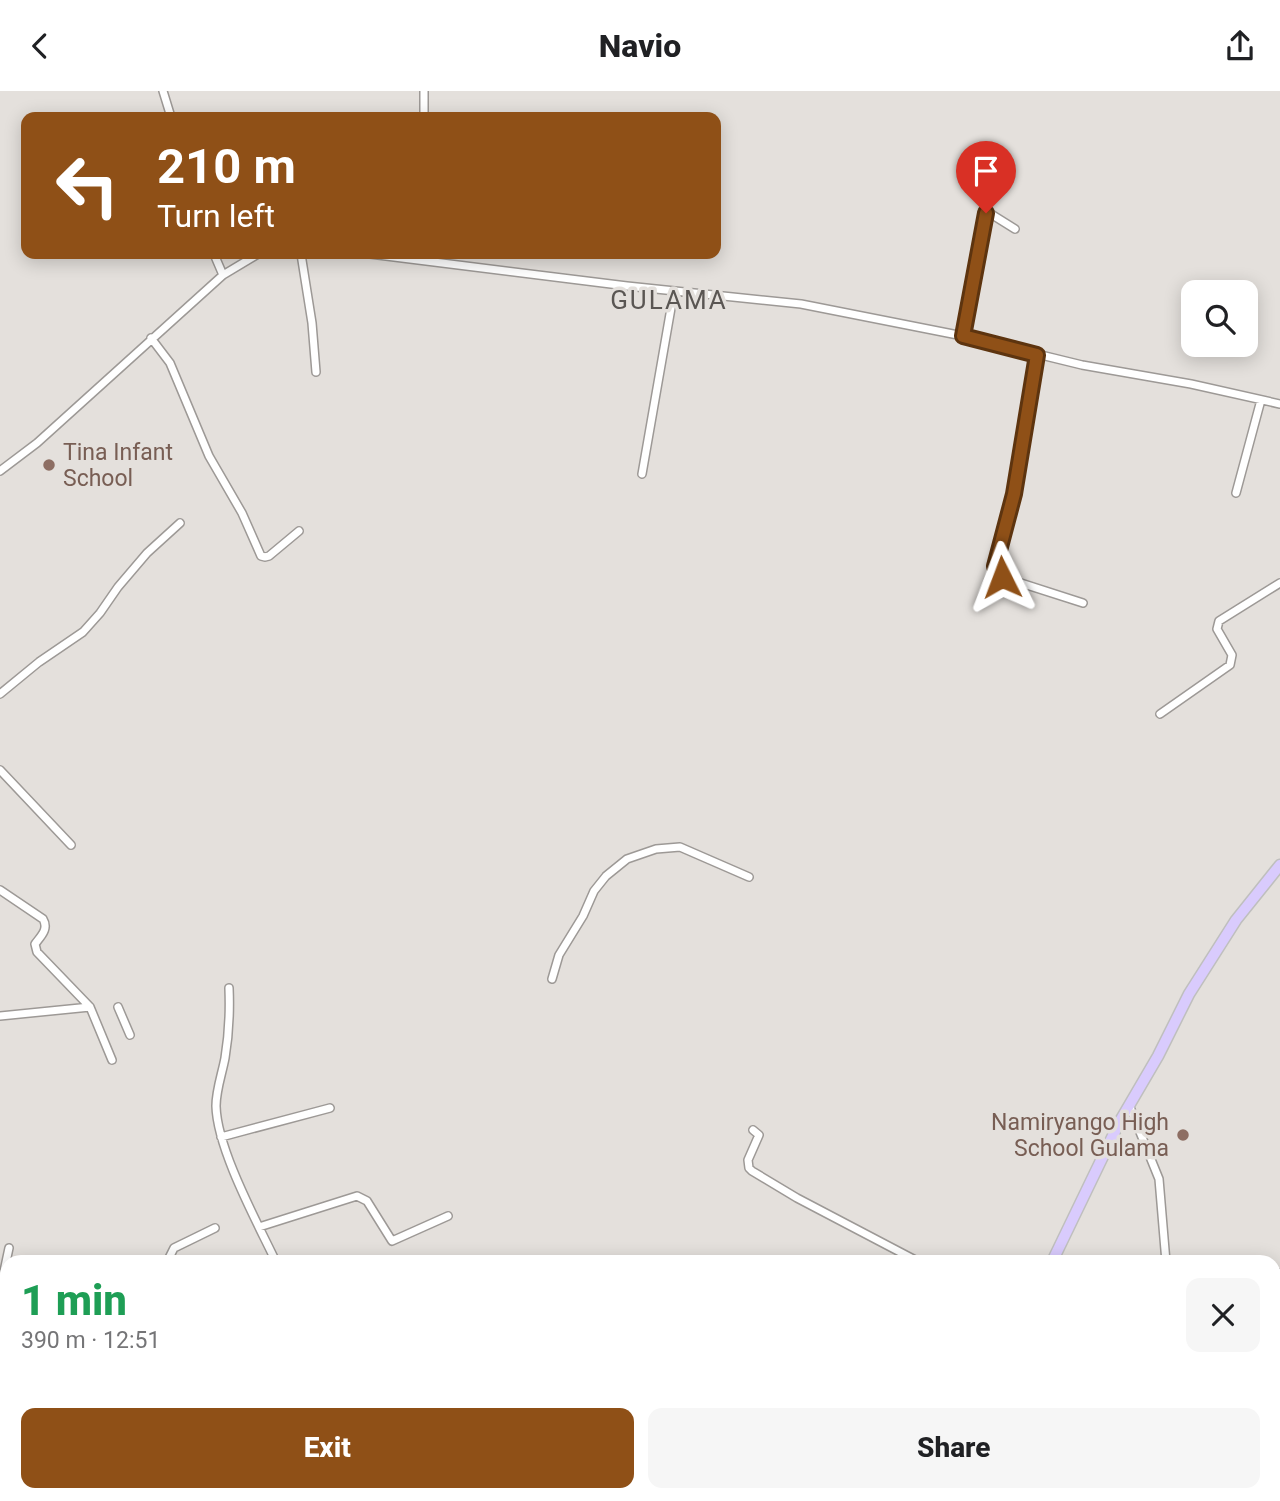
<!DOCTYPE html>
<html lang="en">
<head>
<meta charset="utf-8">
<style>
	:root { --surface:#fff; --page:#f6f6f6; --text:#202124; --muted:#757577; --accent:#8f5017 }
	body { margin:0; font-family:Roboto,sans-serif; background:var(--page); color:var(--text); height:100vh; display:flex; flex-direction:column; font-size:26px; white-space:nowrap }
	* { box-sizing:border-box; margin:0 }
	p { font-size:23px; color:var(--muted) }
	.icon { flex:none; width:38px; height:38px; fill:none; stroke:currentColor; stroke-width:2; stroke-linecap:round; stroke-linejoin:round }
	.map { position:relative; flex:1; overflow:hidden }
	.details { position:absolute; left:0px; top:1164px; width:1281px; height:247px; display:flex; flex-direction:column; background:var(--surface); border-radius:21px 21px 0 0; box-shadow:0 4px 18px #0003 }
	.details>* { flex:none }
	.top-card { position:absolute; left:21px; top:21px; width:700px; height:147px; border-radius:14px; box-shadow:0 4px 18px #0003; background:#8f5017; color:#fff; overflow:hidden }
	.controls { position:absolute; left:1181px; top:189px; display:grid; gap:14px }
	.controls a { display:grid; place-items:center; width:77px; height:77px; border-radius:14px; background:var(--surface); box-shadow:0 4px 18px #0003; font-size:35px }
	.pin { position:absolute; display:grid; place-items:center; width:60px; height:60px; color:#fff; margin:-72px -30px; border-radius:50% 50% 50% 0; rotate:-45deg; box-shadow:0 0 7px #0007 }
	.pin .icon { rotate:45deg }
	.me { position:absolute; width:77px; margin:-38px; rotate:357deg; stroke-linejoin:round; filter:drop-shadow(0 0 5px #0008) }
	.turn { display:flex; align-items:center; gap:24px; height:147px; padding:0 21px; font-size:32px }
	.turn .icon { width:91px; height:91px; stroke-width:2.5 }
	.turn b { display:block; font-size:49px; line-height:60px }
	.round { display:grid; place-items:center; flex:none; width:74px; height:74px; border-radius:14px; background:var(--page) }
	.summary { display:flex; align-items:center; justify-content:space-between; height:119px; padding:0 21px }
	h1 { font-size:42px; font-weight:800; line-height:52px; color:#1e9e55 }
	.button { display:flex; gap:14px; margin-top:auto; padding:14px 21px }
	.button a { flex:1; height:80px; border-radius:14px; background:var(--accent); color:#fff; font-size:28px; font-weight:800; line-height:80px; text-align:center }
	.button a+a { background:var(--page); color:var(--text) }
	header { display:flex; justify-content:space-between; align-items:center; height:91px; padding:0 21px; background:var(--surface); font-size:32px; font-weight:800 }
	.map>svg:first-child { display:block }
</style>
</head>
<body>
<header><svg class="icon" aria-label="back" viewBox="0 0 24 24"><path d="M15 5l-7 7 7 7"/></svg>Navio<svg class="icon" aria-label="share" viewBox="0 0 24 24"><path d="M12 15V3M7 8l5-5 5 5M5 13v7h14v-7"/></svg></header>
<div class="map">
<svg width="1280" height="1410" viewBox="0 0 1280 1410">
	<rect width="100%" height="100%" fill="#e4e0dc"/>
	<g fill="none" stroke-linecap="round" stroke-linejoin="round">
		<defs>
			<path id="minor" d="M163,0L171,26
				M424,26V0
				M214,163L223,184
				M301,163L312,232L316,281
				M370,163L627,195L801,213L963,245L1082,274L1191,293L1280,313
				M963,245L986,122L991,123L1015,138
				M151,247L170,272L209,365L242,422L261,465L265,466L269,465L299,440
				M1037,264L1014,403L995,479L1002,486L1083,512
				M0,380L37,352L223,184L258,163
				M642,383L674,200
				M1236,402L1261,309
				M0,603L39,571L83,541L100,522L118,496L147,462L180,432
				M1160,623L1230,574L1232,564L1217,538L1219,530L1280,492
				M0,679L71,754
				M0,799L43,828C49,838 41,845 35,853L37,861L90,916L112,969
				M552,888L559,864L583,825L594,800L606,785L627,768L656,758L680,756L749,786
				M229,897C230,921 229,943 225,967C222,983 216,999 216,1015C217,1058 257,1131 276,1171
				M118,916L130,944
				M0,925L90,916
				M1129,1014L1159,1088L1166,1171
				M753,1039L759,1044L748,1069L749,1077L752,1080L797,1107L919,1171
				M221,1046L330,1017
				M259,1136L357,1105L367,1110L392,1150L448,1125
				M167,1171L174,1157L215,1137
				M1274,1189L1280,1182
				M0,1199L9,1157
				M0,1330L7,1333
				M105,1404V1410
				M338,1404L351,1410
				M550,1404L552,1410
				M963,1404L975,1410"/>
			<path id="major" d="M1052,1171L1120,1030L1158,965L1189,903L1236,829L1280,774
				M943,1410L948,1404"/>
		</defs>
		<use href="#minor" stroke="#9d9996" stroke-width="10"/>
		<use href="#major" stroke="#bfbfbe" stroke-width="13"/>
		<use href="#minor" stroke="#fff" stroke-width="7"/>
		<use href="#major" stroke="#d9cbfd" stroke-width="10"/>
	</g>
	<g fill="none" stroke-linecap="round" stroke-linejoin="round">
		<defs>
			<path id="route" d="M986,122L963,245L1037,264L1014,403L995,475L997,483L1002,486"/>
		</defs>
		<use href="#route" stroke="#5d340f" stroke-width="18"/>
		<use href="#route" stroke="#8f5017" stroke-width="12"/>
	</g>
	<g fill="#8d6e63" stroke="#e4e0dc" stroke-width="2.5">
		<circle cx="49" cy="374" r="7"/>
		<circle cx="1183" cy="1044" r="7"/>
	</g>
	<g text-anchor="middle" stroke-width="7" stroke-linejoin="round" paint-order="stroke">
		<g font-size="23" fill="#785e54" stroke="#e4e0dc" text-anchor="start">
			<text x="63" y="369">Tina Infant<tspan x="63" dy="26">School</tspan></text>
			<text x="1169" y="1039" text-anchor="end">Namiryango High<tspan x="1169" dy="26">School Gulama</tspan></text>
		</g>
		<g font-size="26" letter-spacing="2" fill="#5a5653" stroke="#e4e0dc">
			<text x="669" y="218">GULAMA</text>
		</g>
	</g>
</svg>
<div class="controls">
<a><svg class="icon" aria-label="search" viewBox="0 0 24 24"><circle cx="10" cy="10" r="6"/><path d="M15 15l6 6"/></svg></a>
</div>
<div class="pin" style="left:986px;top:122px;background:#d93025"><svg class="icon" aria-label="arrive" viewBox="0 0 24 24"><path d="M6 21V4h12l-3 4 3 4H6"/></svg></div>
<svg class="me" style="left:1002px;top:486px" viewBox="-20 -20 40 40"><path d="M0-17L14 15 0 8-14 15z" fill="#8f5017" stroke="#fff" stroke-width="4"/></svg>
<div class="top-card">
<div class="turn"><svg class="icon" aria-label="left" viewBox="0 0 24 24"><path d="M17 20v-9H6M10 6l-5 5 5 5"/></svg><div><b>210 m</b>Turn left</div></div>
</div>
<section class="details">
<div class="summary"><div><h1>1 min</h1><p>390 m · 12:51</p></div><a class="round"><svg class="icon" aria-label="close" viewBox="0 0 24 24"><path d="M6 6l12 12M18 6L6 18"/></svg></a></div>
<div class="button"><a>Exit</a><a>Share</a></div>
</section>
</div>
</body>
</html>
